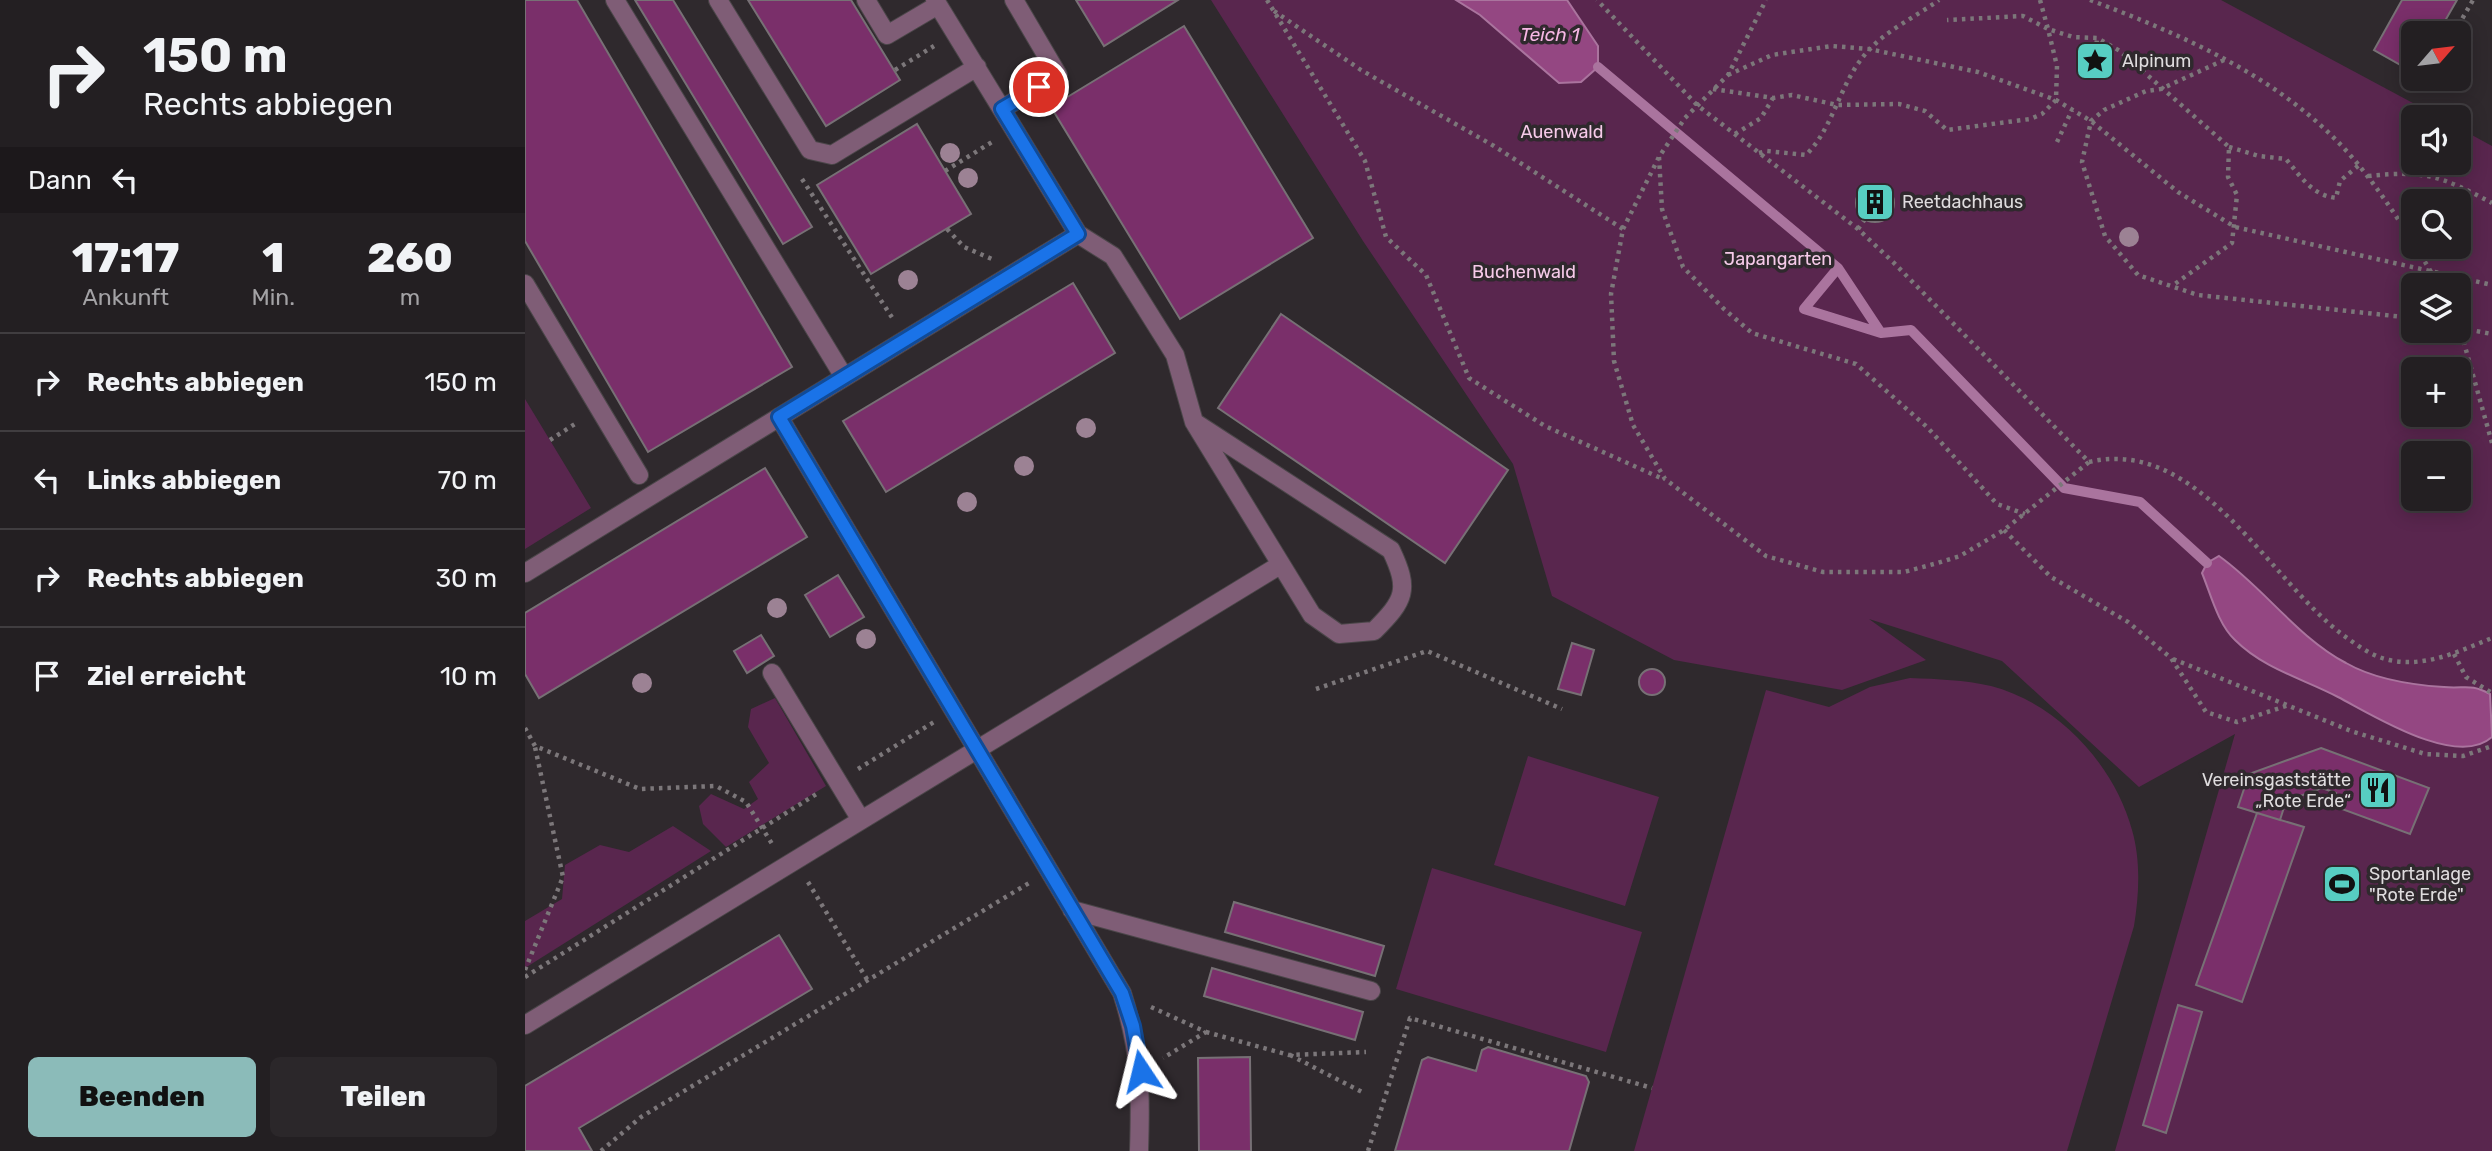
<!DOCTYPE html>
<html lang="de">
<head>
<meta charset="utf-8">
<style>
	:root { --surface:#231f22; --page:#2b272a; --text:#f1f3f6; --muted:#a3a2a5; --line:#403d40; --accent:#8bbbb9 }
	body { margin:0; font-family:Rubik,sans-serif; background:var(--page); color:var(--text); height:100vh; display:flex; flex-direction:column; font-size:26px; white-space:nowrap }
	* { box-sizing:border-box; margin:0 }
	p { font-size:23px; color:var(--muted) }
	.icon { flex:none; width:38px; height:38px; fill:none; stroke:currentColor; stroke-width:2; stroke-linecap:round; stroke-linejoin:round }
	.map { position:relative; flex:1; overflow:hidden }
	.drawer { display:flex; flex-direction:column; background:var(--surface); width:525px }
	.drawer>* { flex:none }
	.hud { background:#231f22; color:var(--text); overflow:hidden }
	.needle { width:46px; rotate:62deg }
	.tools { position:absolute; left:1876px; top:21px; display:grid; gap:14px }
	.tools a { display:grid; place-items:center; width:70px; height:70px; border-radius:10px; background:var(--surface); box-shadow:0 4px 18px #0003,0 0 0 2px var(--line); font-size:35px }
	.pin { position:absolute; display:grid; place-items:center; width:60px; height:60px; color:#fff; margin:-30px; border:4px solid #fff; border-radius:50%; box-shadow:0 2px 7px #0007 }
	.me { position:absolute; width:77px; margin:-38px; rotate:350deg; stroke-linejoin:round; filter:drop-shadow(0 0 5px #0008) }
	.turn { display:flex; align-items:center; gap:24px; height:147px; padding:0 28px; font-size:32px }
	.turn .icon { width:91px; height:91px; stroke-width:2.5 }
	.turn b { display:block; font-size:49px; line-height:60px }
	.then { display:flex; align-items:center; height:66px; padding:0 28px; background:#0003; gap:14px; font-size:26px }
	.eta { display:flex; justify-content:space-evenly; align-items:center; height:119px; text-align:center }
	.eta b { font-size:42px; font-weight:800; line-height:49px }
	.primary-button { display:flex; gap:14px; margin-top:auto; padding:14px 28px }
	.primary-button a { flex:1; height:80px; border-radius:10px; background:var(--accent); color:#111; font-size:28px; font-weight:800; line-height:80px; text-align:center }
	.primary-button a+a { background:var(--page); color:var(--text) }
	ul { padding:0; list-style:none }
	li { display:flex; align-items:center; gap:21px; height:98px; padding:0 28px; border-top:2px solid var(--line) }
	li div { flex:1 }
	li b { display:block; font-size:26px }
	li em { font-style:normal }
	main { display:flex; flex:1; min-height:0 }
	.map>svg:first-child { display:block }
</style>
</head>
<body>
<main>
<section class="drawer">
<div class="hud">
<div class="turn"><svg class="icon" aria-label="right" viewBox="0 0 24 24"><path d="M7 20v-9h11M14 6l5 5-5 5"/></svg><div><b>150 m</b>Rechts abbiegen</div></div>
<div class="then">Dann<svg class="icon" aria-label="left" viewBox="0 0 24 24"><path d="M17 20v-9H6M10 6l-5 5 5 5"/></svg></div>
</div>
<div class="eta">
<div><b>17:17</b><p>Ankunft</p></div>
<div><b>1</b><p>Min.</p></div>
<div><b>260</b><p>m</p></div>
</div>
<ul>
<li><svg class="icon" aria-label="right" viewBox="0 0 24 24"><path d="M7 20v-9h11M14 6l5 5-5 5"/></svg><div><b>Rechts abbiegen</b></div><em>150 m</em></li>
<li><svg class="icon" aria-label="left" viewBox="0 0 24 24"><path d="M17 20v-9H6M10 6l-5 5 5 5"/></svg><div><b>Links abbiegen</b></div><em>70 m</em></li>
<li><svg class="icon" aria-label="right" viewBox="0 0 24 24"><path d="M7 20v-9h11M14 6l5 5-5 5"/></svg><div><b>Rechts abbiegen</b></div><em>30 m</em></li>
<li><svg class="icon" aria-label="arrive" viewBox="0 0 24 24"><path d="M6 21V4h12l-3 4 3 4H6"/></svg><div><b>Ziel erreicht</b></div><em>10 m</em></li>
</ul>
<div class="primary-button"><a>Beenden</a><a>Teilen</a></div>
</section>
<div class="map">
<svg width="1967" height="1151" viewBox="0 0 1967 1151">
	<rect width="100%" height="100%" fill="#2f292d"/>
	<path fill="#59264e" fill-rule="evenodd" d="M686,0H1696L1914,117H1888V163H1934V128L1967,146V1151H1590L1710,734L1614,787L1477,661L1344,619L1401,660L1317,690L1149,660L1027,596L988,464L838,241ZM1888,201H1934V247H1888ZM1888,285H1934V331H1888ZM1888,369H1934V415H1888ZM1888,453H1934V499H1888Z
		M0,399L66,508L0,549Z
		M1385,678C1413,679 1439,680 1466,686C1532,703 1589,764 1607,830C1616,861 1614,895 1609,926L1542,1151H1109L1241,690L1304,707L1345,687Z
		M250,698L301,786L201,847L178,824L174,806L186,794L219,809L233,799L224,782L244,763L223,727L226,709Z
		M1003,756L1134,797L1100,906L969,865Z
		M148,826L186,851L0,968V921L37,899L40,865L75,845L104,852Z
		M907,868L1117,932L1081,1052L871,989Z"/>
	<path fill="#944782" stroke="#aa749e" stroke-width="2" d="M931,0H1042L1073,46V67L1056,82L1034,83L955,15Z
		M1694,556C1739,588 1772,637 1821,663C1849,679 1887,685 1919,687C1940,689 1945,683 1965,694L1967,737C1932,769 1846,714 1813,697C1779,679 1739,669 1710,640C1693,624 1686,595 1677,573L1682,563Z"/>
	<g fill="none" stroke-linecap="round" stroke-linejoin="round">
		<path stroke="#aa749e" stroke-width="10" d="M1073,67L1313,268L1356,333L1386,330L1539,488L1615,502L1682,563
			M1313,268L1279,309L1356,333"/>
	</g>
	<path fill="#7a2f6a" stroke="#777075" stroke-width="2" d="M0,0H52L267,367L123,452L0,241Z
		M110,0H148L287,227L258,244Z
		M223,0H326L375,80L301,126Z
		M551,0H653L579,46Z
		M1877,0H1932L1913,33H1888V72L1849,50Z
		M659,26L788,238L655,319L526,107Z
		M392,124L446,214L346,274L292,185Z
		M1331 203a19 19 0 1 1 38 0a19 19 0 1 1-38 0Z
		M548,283L590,353L361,492L318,421Z
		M756,314L983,470L920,563L693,408Z
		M240,468L282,537L14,698L0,674V613Z
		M313,575L339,617L305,637L280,595Z
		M236,635L249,656L222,673L209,651Z
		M1047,643L1069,650L1056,695L1033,689Z
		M1114 682a13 13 0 1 1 26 0a13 13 0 1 1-26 0Z
		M1796,748L1904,788L1885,834L1806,805L1811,793L1797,788L1761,801L1755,820L1713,807L1724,774Z
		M1732,813L1779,827L1717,1002L1671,985Z
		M709,902L859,946L850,976L700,932Z
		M254,935L287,989L54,1128L67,1151H0V1086Z
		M687,968L838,1012L830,1040L679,996Z
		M1653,1005L1677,1012L1641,1133L1618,1125Z
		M963,1047L1061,1076L1064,1082L1044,1151H870L897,1060L903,1057L951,1071L957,1050Z
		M725,1057L726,1151H674L673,1058Z"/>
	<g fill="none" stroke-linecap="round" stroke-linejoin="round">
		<defs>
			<path id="minor" d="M90,0L319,377
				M193,0L285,150L307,155L452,67
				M341,0L362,35L413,5
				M410,0L553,234L588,256L650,355L669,422L787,615L814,634L849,631C880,600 885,590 866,550L669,422
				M477,109L533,75L489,0
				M0,284L114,475
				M254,417L597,993C616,1053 616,1089 614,1151
				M0,573L553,234
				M247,673L336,820
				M547,910L846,991
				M0,1025L755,565"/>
		</defs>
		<use href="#minor" stroke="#4b4649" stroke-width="20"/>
		<path stroke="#7c777a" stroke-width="4.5" stroke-dasharray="3.5 5" stroke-linecap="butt" d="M742,0L840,161L861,237L901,275L944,378L1020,426L1138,479
			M1515,0L1523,29L1548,37L1572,38L1595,51L1704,147L1703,177L1712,195L1707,243L1647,286
			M1565,0C1650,32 1741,71 1807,136C1839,167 1864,205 1888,242
			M749,11L836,70L969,146L1098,229L1086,294L1089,361L1108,425L1140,479L1241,556L1298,572H1379L1409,564L1435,556L1479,530L1564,462L1369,263L1333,229L1172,105L1072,0
			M1929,33L1948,0
			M1699,60L1636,89L1621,91L1579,110L1566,121L1557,162L1580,236L1613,275L1673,295L1888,318
			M1570,61L1572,38
			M370,70L409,46
			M1203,75L1247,55L1307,46L1344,49L1453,72L1531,100L1566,121L1653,192L1710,227L1967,285
			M1188,89L1248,98L1267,95L1312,105L1374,104L1400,111L1422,130L1505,119L1517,114L1531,100L1532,66L1523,29L1498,16L1422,20
			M1210,134L1236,118L1248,98
			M1532,142L1547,110
			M1704,147L1734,156L1761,159C1776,177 1787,195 1811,198L1815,181L1834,165
			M1234,153L1242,151L1281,155C1310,126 1315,80 1344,50C1362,30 1392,16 1414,0
			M1134,157L1137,209L1158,267L1199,309L1227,333L1331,364L1402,427L1472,504L1500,514
			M420,171L467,142
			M1843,176C1901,170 1916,176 1967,203
			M277,179L368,319
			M422,229L439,247L467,259
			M1098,229L1134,157L1160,118L1203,75L1241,0
			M1333,229L1340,219
			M1891,247L1914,285
			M1934,325L1967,443
			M1935,328L1967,334
			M25,440L53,422
			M1564,462C1674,436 1744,580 1818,635C1832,645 1846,656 1864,660C1900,668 1935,651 1967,638
			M1479,530L1526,577L1603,622L1646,658L1681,712L1712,722L1764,705
			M1929,654L1941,677L1967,693
			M1648,659L1826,731L1900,754L1938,756L1967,746
			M791,689L902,651L1037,709
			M0,728L10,746L115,789L191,786L221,802L249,847
			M333,769L409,722
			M283,882L343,981
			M0,970L38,877L10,747
			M0,977L293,793
			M626,1007L681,1032L638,1058
			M681,1032L764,1055L841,1052
			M765,1055L839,1093
			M76,1151L116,1117L504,883
			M843,1151L885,1018L1127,1088"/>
		<use href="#minor" stroke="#7f5d76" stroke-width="18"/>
	</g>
	<g fill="#9c8294">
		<circle cx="425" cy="153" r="10"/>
		<circle cx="443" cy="178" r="10"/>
		<circle cx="1604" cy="237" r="10"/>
		<circle cx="383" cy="280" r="10"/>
		<circle cx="561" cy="428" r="10"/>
		<circle cx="499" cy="466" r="10"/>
		<circle cx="442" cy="502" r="10"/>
		<circle cx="252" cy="608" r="10"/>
		<circle cx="341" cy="639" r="10"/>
		<circle cx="117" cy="683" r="10"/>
	</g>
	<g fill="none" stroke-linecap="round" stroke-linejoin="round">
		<defs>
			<path id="route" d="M514,87L477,109L553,234L254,417L597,993L608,1026L616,1071"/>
		</defs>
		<use href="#route" stroke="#114b97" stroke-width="18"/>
		<use href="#route" stroke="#1a73e8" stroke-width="12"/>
	</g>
	<defs>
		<symbol id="sight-square" viewBox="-11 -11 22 22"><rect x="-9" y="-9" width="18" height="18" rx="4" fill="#57cec2" stroke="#2f292d"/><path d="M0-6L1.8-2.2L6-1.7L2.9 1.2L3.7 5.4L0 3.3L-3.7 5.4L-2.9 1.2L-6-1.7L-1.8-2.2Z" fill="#111"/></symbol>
		<symbol id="building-square" viewBox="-11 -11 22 22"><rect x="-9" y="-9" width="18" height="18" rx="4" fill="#57cec2" stroke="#2f292d"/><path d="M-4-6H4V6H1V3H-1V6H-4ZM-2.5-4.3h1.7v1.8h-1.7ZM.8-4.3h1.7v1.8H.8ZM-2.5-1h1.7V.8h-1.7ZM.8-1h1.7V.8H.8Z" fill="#111"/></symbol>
		<symbol id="restaurant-square" viewBox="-11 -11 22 22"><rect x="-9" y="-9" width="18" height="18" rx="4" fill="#57cec2" stroke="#2f292d"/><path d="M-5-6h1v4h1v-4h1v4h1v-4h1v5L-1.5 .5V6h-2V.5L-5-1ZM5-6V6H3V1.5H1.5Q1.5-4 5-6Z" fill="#111"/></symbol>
		<symbol id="stadium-square" viewBox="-11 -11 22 22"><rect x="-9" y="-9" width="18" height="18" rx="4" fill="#57cec2" stroke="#2f292d"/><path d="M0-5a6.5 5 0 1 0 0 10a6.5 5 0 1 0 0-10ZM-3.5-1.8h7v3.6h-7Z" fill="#111"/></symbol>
	</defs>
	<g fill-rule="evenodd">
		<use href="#sight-square" x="1548" y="39" width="44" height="44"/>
		<use href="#building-square" x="1328" y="180" width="44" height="44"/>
		<use href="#restaurant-square" x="1831" y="768" width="44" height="44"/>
		<use href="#stadium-square" x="1795" y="862" width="44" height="44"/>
	</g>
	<g text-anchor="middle" stroke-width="7" stroke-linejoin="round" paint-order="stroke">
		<g font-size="18" fill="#dfdcde" stroke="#2f292d" text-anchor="start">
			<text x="1597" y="67">Alpinum</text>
			<text x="1377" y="208">Reetdachhaus</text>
			<text x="1826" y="786" text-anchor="end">Vereinsgaststätte<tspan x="1826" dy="21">„Rote Erde“</tspan></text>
			<text x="1844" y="880">Sportanlage<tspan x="1844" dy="21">"Rote Erde"</tspan></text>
		</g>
		<g font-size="18" fill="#f6cae9" stroke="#2f292d">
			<text x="1037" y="138">Auenwald</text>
			<text x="1253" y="265">Japangarten</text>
			<text x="999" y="278">Buchenwald</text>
		</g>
		<g font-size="19" font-style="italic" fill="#f7b7e5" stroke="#2f292d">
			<text x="1025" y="41">Teich 1</text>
		</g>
	</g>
</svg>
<div class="tools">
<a><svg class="needle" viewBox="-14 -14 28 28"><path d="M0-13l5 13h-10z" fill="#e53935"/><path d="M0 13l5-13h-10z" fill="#a3a2a5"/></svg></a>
<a><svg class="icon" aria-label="sound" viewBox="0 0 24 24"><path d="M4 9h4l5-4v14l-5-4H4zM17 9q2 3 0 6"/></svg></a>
<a><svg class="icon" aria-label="search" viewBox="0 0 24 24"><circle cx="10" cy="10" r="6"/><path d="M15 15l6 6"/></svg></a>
<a><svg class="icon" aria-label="layers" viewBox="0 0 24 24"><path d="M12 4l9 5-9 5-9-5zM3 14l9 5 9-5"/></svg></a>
<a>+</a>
<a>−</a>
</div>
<div class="pin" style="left:514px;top:87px;background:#d93025"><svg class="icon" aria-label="arrive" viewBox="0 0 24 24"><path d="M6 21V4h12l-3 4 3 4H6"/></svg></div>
<svg class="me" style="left:616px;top:1071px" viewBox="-20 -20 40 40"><path d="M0-17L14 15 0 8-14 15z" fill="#1a73e8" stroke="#fff" stroke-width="4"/></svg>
</div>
</main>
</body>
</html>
